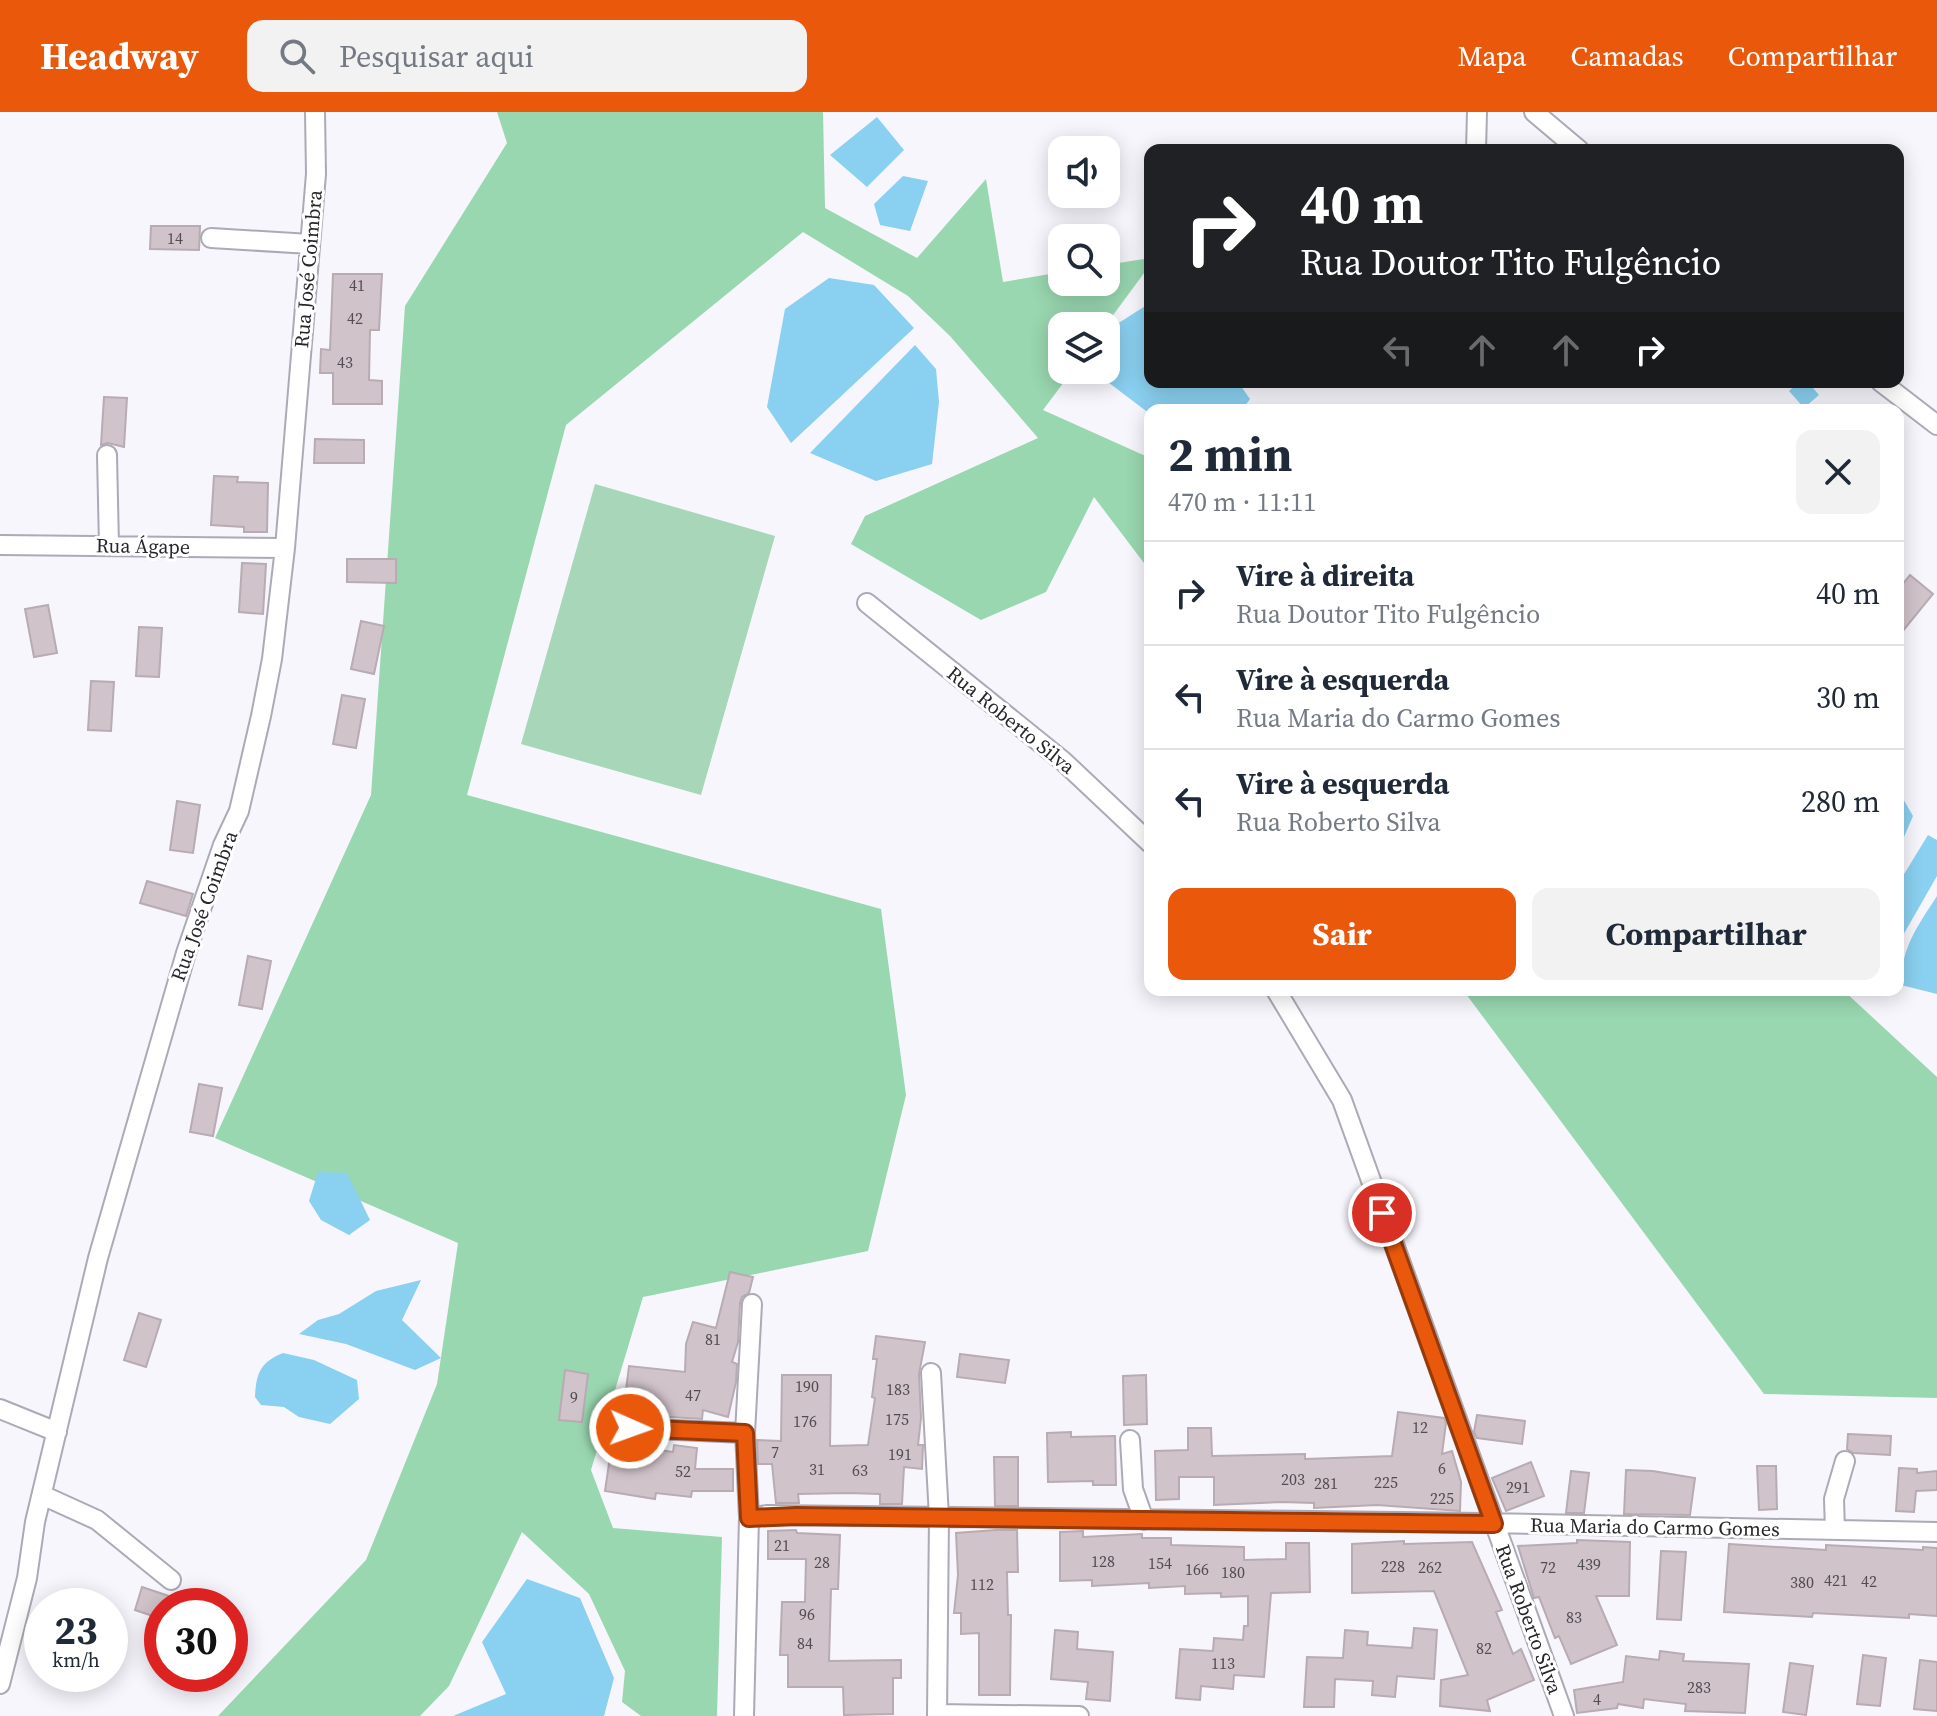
<!DOCTYPE html>
<html lang="pt">
<head>
<meta charset="utf-8">
<style>
	:root { --surface:#fff; --page:#f2f2f3; --text:#1f2937; --muted:#747a83; --line:#e0e1e3; --accent:#ea580c }
	body { margin:0; font-family:"Source Serif 4",serif; background:var(--page); color:var(--text); height:100vh; display:flex; flex-direction:column; font-size:30px; white-space:nowrap }
	* { box-sizing:border-box; margin:0 }
	p { font-size:26px; color:var(--muted) }
	.icon { flex:none; width:44px; height:44px; fill:none; stroke:currentColor; stroke-width:2; stroke-linecap:round; stroke-linejoin:round }
	.map { position:relative; flex:1; overflow:hidden }
	.panel { position:absolute; left:1144px; top:292px; width:760px; height:592px; display:flex; flex-direction:column; background:var(--surface); border-radius:16px; box-shadow:0 4px 20px #0003 }
	.panel>* { flex:none }
	.banner { position:absolute; left:1144px; top:32px; width:760px; height:244px; border-radius:16px; box-shadow:0 4px 20px #0003; background:#202124; color:#fff; overflow:hidden }
	.buttons { position:absolute; left:1048px; top:24px; display:grid; gap:16px }
	.buttons a { display:grid; place-items:center; width:72px; height:72px; border-radius:16px; background:var(--surface); box-shadow:0 4px 20px #0003; font-size:40px }
	.speed { position:absolute; left:24px; top:1476px; display:flex; gap:16px; font-size:40px; font-weight:700; text-align:center }
	.speed>* { display:grid; place-content:center; width:104px; height:104px; border-radius:50%; background:var(--surface); box-shadow:0 4px 20px #0003; line-height:1 }
	.speed small { font-size:20px; font-weight:400 }
	.speed .limit { border:12px solid #d22; background:#fff; color:#111 }
	.pin { position:absolute; display:grid; place-items:center; width:68px; height:68px; color:#fff; margin:-34px; border:4px solid #fff; border-radius:50%; box-shadow:0 2px 8px #0007 }
	.me { position:absolute; width:88px; margin:-44px; rotate:92deg; stroke-linejoin:round; filter:drop-shadow(0 0 6px #0008) }
	.turn { display:flex; align-items:center; gap:28px; height:168px; padding:0 24px; font-size:36px }
	.turn .icon { width:104px; height:104px; stroke-width:2.5 }
	.turn b { display:block; font-size:56px; line-height:68px }
	.lanes { display:flex; align-items:center; height:76px; padding:0 24px; background:#0003; justify-content:center; gap:40px; direction:ltr }
	.lanes .off { opacity:.35 }
	.round { display:grid; place-items:center; flex:none; width:84px; height:84px; border-radius:16px; background:var(--page) }
	.overview { display:flex; align-items:center; justify-content:space-between; height:136px; padding:0 24px }
	h1 { font-size:48px; font-weight:700; line-height:60px }
	.primary-button { display:flex; gap:16px; margin-top:auto; padding:16px 24px }
	.primary-button a { flex:1; height:92px; border-radius:16px; background:var(--accent); color:#fff; font-size:32px; font-weight:700; line-height:92px; text-align:center }
	.primary-button a+a { background:var(--page); color:var(--text) }
	ul { padding:0; list-style:none }
	li { display:flex; align-items:center; gap:24px; height:104px; padding:0 24px; border-top:2px solid var(--line) }
	li div { flex:1 }
	li b { display:block; font-size:30px }
	li em { font-style:normal }
	header { display:flex; align-items:center; gap:48px; box-sizing:border-box; height:112px; padding:0 40px; background:var(--accent); color:#fff }
	header strong { font-size:38px }
	nav { display:flex; gap:44px; margin-inline-start:auto; font-size:28px }
	.search { width:560px; height:72px; background:var(--page); display:flex; align-items:center; gap:20px; box-sizing:border-box; padding:0 28px; border-radius:16px; color:var(--muted); font-size:30px }
	.map>svg:first-child { display:block }
</style>
</head>
<body>
<header>
<strong>Headway</strong>
<div class="search"><svg class="icon" aria-label="search" viewBox="0 0 24 24"><circle cx="10" cy="10" r="6"/><path d="M15 15l6 6"/></svg>Pesquisar aqui</div>
<nav><a>Mapa</a><a>Camadas</a><a>Compartilhar</a></nav>
</header>
<div class="map">
<svg width="1937" height="1604" viewBox="0 0 1937 1604">
	<rect width="100%" height="100%" fill="#f7f6fd"/>
	<path fill="#a7d6b8" d="M595,372L775,424L701,683L521,632Z"/>
	<path fill="#99d7b0" d="M497,0H823L825,96L917,146L986,67L1003,170L1062,160V170H1106V153L1150,146V153L1105,214H1062V258H1073L1043,298L1150,346V459L1094,385L1046,480L981,508L851,432L865,404L1038,326L950,224L908,184L803,120L566,313L467,683L881,797L906,983L868,1139L643,1185L591,1358L613,1416L722,1425L717,1604H641L622,1590L625,1559L589,1482L522,1420L449,1574L420,1604H218L366,1448L437,1272L458,1131L215,1026L371,683L405,194L507,31Z
		M1463,878H1843L1937,965V1286L1764,1282Z"/>
	<path fill="#8ad0f0" d="M877,5L904,38L867,75L830,43Z
		M903,64L928,69L910,119L880,113L874,92Z
		M829,166L874,173L914,216L791,331L767,295L785,197Z
		M1150,191V270H1238L1250,287L1242,298H1150V302L1092,258H1106V219Z
		M915,233L936,257L939,290L932,352L876,369L810,341Z
		M1799,270H1808L1819,283L1804,296L1789,279Z
		M1898,678L1913,704L1898,739Z
		M1928,723L1937,728V764L1898,832V772Z
		M1937,784V882L1901,873C1901,836 1917,815 1937,784Z
		M318,1060L347,1061L370,1108L349,1123L321,1108L309,1089Z
		M421,1168L402,1208L441,1246L415,1258L346,1232L299,1222L318,1208L339,1202L376,1179Z
		M283,1241L314,1248L357,1268L359,1287L330,1312L299,1305L284,1295L261,1293L255,1285C256,1262 260,1250 283,1241Z
		M527,1467L580,1486L614,1566L604,1604H453L506,1582L482,1530Z"/>
	<path fill="#d1c3ca" stroke="#b8abb2" stroke-width="2" d="M151,114H200L199,138L150,137Z
		M333,162H382L379,218H370L369,268L382,269V292H333V261H320L321,237L330,238Z
		M104,285L127,286L124,335L108,331L101,333Z
		M315,327L364,328V351H314Z
		M214,364L238,365L237,370L268,371L267,420H244V415L211,413Z
		M347,447H396V471L347,470Z
		M242,451L266,452L263,502L239,500Z
		M1910,463L1933,482L1898,525V478Z
		M48,493L57,541L34,545L25,497Z
		M361,509L384,514L374,562L351,557Z
		M139,515L162,516L159,565L136,564Z
		M91,569L114,570L111,619L88,618Z
		M342,583L365,587L356,636L333,632Z
		M177,689L200,693L193,741L170,738Z
		M147,769L193,782L186,804L140,791Z
		M248,844L271,849L262,897L239,893Z
		M199,972L222,976L213,1024L190,1020Z
		M730,1160L753,1165L749,1181L742,1185L740,1191L738,1230L732,1250L737,1252L736,1270L728,1305L703,1298L702,1307L623,1302L629,1254L685,1260L686,1232L693,1210L716,1216Z
		M139,1201L161,1208L146,1255L124,1248Z
		M876,1224L925,1230L919,1262L921,1306L918,1333H923L922,1357L904,1355L902,1392H880V1382L849,1381L798,1382L799,1391H776L772,1352H758L757,1328L781,1329L782,1263H831L830,1334L868,1333L875,1286L872,1285L877,1247H873Z
		M960,1242L1009,1248L1005,1271L957,1265Z
		M565,1258L588,1262L582,1310L559,1308Z
		M1146,1263L1147,1312L1124,1313L1123,1264Z
		M1398,1300L1444,1306L1446,1311L1442,1342L1452,1339L1461,1370L1460,1399L1377,1393L1314,1396V1391L1282,1390L1214,1393V1365H1179V1387L1156,1388L1155,1339L1188,1338V1316H1211L1212,1344L1305,1342V1347L1392,1344Z
		M1477,1303L1525,1309L1522,1332L1477,1326L1474,1320Z
		M1071,1320V1325L1115,1324L1116,1373H1093V1369L1048,1370L1047,1321Z
		M1848,1322L1891,1324L1890,1343L1853,1341L1847,1337Z
		M612,1331L673,1340L674,1333L697,1336L695,1357H733V1379H692L691,1385L656,1381L655,1387L605,1379Z
		M994,1345H1018V1394H995Z
		M1531,1350L1544,1384L1506,1399L1492,1366Z
		M1757,1354H1776L1777,1397L1759,1398Z
		M1899,1356L1917,1357V1361L1937,1359V1378L1916,1379L1914,1400L1896,1399Z
		M1626,1358L1653,1359L1695,1366L1690,1403L1624,1402Z
		M1571,1359L1589,1361L1584,1401H1566Z
		M796,1418L797,1421L840,1423L838,1477H831L829,1549L901,1548V1566H893V1602L844,1603L843,1575H788V1543H780L782,1490H805L806,1447H768V1419Z
		M996,1418H1017L1018,1460H1007L1008,1503H1011L1010,1583H979V1521L961,1522V1501H954L958,1463L956,1421Z
		M1083,1419V1425L1142,1422V1426H1171V1433L1244,1435V1448L1286,1447V1431H1309L1310,1480L1271,1481L1264,1565L1234,1563L1233,1577L1201,1574L1200,1588L1176,1586L1180,1537L1213,1539L1214,1526L1243,1528L1244,1514H1248V1484L1221,1485V1481L1185,1482V1474L1149,1476V1471L1092,1474V1468L1060,1469V1420Z
		M1577,1428L1630,1430L1629,1484H1596L1617,1533L1571,1552L1559,1524L1555,1526L1539,1485L1534,1486L1518,1434L1577,1431Z
		M1404,1429V1432L1472,1430L1502,1498L1496,1500L1513,1542L1521,1537L1534,1568L1487,1588L1490,1599L1440,1594L1441,1568L1468,1563L1434,1479L1352,1481V1432Z
		M1729,1432L1826,1438V1433L1923,1438V1435L1937,1436V1504L1909,1502V1506L1813,1501L1812,1505L1724,1500Z
		M1661,1439L1686,1440L1681,1508L1657,1507Z
		M142,1475L190,1491V1494H162V1507L135,1498Z
		M1414,1516L1437,1518L1434,1567L1397,1564L1395,1585L1372,1583L1373,1569L1335,1567L1334,1595H1304L1307,1545L1343,1546L1345,1518L1368,1520L1367,1533L1412,1536Z
		M1055,1518L1078,1520L1077,1537L1113,1540L1110,1589L1086,1587L1088,1570L1051,1567Z
		M1660,1539L1684,1542L1683,1549L1749,1552L1745,1601L1685,1599L1686,1592L1644,1587L1643,1596L1618,1592L1617,1596L1577,1601L1574,1578L1623,1570L1626,1544L1659,1548Z
		M1863,1543L1886,1546L1880,1594L1857,1592Z
		M1920,1548L1937,1550V1599L1914,1597Z
		M1790,1551L1813,1554L1806,1603L1783,1600Z"/>
	<g fill="none" stroke-linecap="round" stroke-linejoin="round">
		<defs>
			<path id="minor" d="M1534,0L1579,38
				M1476,38L1477,0
				M211,126L310,132
				M1881,270L1937,313
				M107,343L109,434
				M0,433L285,436
				M867,491L1063,649L1150,731
				M1276,878L1342,988L1564,1604
				M931,1261L939,1405L937,1604
				M0,1297L57,1320
				M630,1316L745,1321
				M1130,1328L1133,1377L1144,1408
				M42,1383L97,1408L171,1468
				M749,1406L767,1403L1484,1411L1937,1420
				M1835,1418L1834,1387L1845,1349
				M0,1572L27,1466L35,1410L98,1146L186,841L223,733L239,699L261,604L272,547L285,436L316,62L315,0
				M937,1602L1079,1604
				M744,1604L749,1406L745,1321L752,1192"/>
		</defs>
		<use href="#minor" stroke="#acaab6" stroke-width="22"/>
		<use href="#minor" stroke="#fff" stroke-width="18"/>
	</g>
	<g fill="none" stroke-linecap="round" stroke-linejoin="round">
		<defs>
			<path id="route" d="M630,1316L745,1321L749,1406L796,1404L1494,1412L1382,1101"/>
		</defs>
		<use href="#route" stroke="#983908" stroke-width="20"/>
		<use href="#route" stroke="#ea580c" stroke-width="14"/>
	</g>
	<g text-anchor="middle" stroke-width="6" stroke-linejoin="round" paint-order="stroke">
		<g font-size="16" fill="#524d52">
			<text x="175" y="132">14</text>
			<text x="357" y="179">41</text>
			<text x="355" y="212">42</text>
			<text x="345" y="256">43</text>
			<text x="713" y="1233">81</text>
			<text x="807" y="1280">190</text>
			<text x="898" y="1283">183</text>
			<text x="693" y="1289">47</text>
			<text x="574" y="1291">9</text>
			<text x="897" y="1313">175</text>
			<text x="805" y="1315">176</text>
			<text x="1420" y="1321">12</text>
			<text x="775" y="1346">7</text>
			<text x="900" y="1348">191</text>
			<text x="1442" y="1362">6</text>
			<text x="817" y="1363">31</text>
			<text x="860" y="1364">63</text>
			<text x="683" y="1365">52</text>
			<text x="1293" y="1373">203</text>
			<text x="1386" y="1376">225</text>
			<text x="1326" y="1377">281</text>
			<text x="1518" y="1381">291</text>
			<text x="1442" y="1392">225</text>
			<text x="782" y="1439">21</text>
			<text x="1103" y="1455">128</text>
			<text x="822" y="1456">28</text>
			<text x="1160" y="1457">154</text>
			<text x="1589" y="1458">439</text>
			<text x="1393" y="1460">228</text>
			<text x="1430" y="1461">262</text>
			<text x="1548" y="1461">72</text>
			<text x="1197" y="1463">166</text>
			<text x="1233" y="1466">180</text>
			<text x="1836" y="1474">421</text>
			<text x="1869" y="1475">42</text>
			<text x="1802" y="1476">380</text>
			<text x="982" y="1478">112</text>
			<text x="807" y="1508">96</text>
			<text x="1574" y="1511">83</text>
			<text x="805" y="1537">84</text>
			<text x="1484" y="1542">82</text>
			<text x="1223" y="1557">113</text>
			<text x="1699" y="1581">283</text>
			<text x="1597" y="1593">4</text>
		</g>
		<g font-size="20" fill="#27262a" stroke="#fff">
			<text transform="translate(308 157) rotate(-85)" y="7">Rua José Coimbra</text>
			<text transform="translate(143 434) rotate(1)" y="7">Rua Ágape</text>
			<text transform="translate(1011 608) rotate(39)" y="7">Rua Roberto Silva</text>
			<text transform="translate(204 794) rotate(-70)" y="7">Rua José Coimbra</text>
			<text transform="translate(1655 1415) rotate(1)" y="7">Rua Maria do Carmo Gomes</text>
			<text transform="translate(1529 1507) rotate(70)" y="7">Rua Roberto Silva</text>
		</g>
	</g>
</svg>
<div class="buttons">
<a><svg class="icon" aria-label="sound" viewBox="0 0 24 24"><path d="M4 9h4l5-4v14l-5-4H4zM17 9q2 3 0 6"/></svg></a>
<a><svg class="icon" aria-label="search" viewBox="0 0 24 24"><circle cx="10" cy="10" r="6"/><path d="M15 15l6 6"/></svg></a>
<a><svg class="icon" aria-label="layers" viewBox="0 0 24 24"><path d="M12 4l9 5-9 5-9-5zM3 14l9 5 9-5"/></svg></a>
</div>
<div class="speed"><div>23<small>km/h</small></div><div class="limit">30</div></div>
<div class="pin" style="left:1382px;top:1101px;background:#d93025"><svg class="icon" aria-label="arrive" viewBox="0 0 24 24"><path d="M6 21V4h12l-3 4 3 4H6"/></svg></div>
<svg class="me" style="left:630px;top:1316px" viewBox="-20 -20 40 40"><circle r="17" fill="#ea580c" stroke="#fff" stroke-width="3"/><path d="M0-11L8 9 0 5-8 9z" fill="#fff"/></svg>
<div class="banner">
<div class="turn"><svg class="icon" aria-label="right" viewBox="0 0 24 24"><path d="M7 20v-9h11M14 6l5 5-5 5"/></svg><div><b>40 m</b>Rua Doutor Tito Fulgêncio</div></div>
<div class="lanes"><svg class="icon off" aria-label="left" viewBox="0 0 24 24"><path d="M17 20v-9H6M10 6l-5 5 5 5"/></svg><svg class="icon off" aria-label="ahead" viewBox="0 0 24 24"><path d="M12 20V5M6 11l6-6 6 6"/></svg><svg class="icon off" aria-label="ahead" viewBox="0 0 24 24"><path d="M12 20V5M6 11l6-6 6 6"/></svg><svg class="icon" aria-label="right" viewBox="0 0 24 24"><path d="M7 20v-9h11M14 6l5 5-5 5"/></svg></div>
</div>
<section class="panel">
<div class="overview"><div><h1>2 min</h1><p>470 m · 11:11</p></div><a class="round"><svg class="icon" aria-label="close" viewBox="0 0 24 24"><path d="M6 6l12 12M18 6L6 18"/></svg></a></div>
<ul>
<li><svg class="icon" aria-label="right" viewBox="0 0 24 24"><path d="M7 20v-9h11M14 6l5 5-5 5"/></svg><div><b>Vire à direita</b><p>Rua Doutor Tito Fulgêncio</p></div><em>40 m</em></li>
<li><svg class="icon" aria-label="left" viewBox="0 0 24 24"><path d="M17 20v-9H6M10 6l-5 5 5 5"/></svg><div><b>Vire à esquerda</b><p>Rua Maria do Carmo Gomes</p></div><em>30 m</em></li>
<li><svg class="icon" aria-label="left" viewBox="0 0 24 24"><path d="M17 20v-9H6M10 6l-5 5 5 5"/></svg><div><b>Vire à esquerda</b><p>Rua Roberto Silva</p></div><em>280 m</em></li>
</ul>
<div class="primary-button"><a>Sair</a><a>Compartilhar</a></div>
</section>
</div>
</body>
</html>
